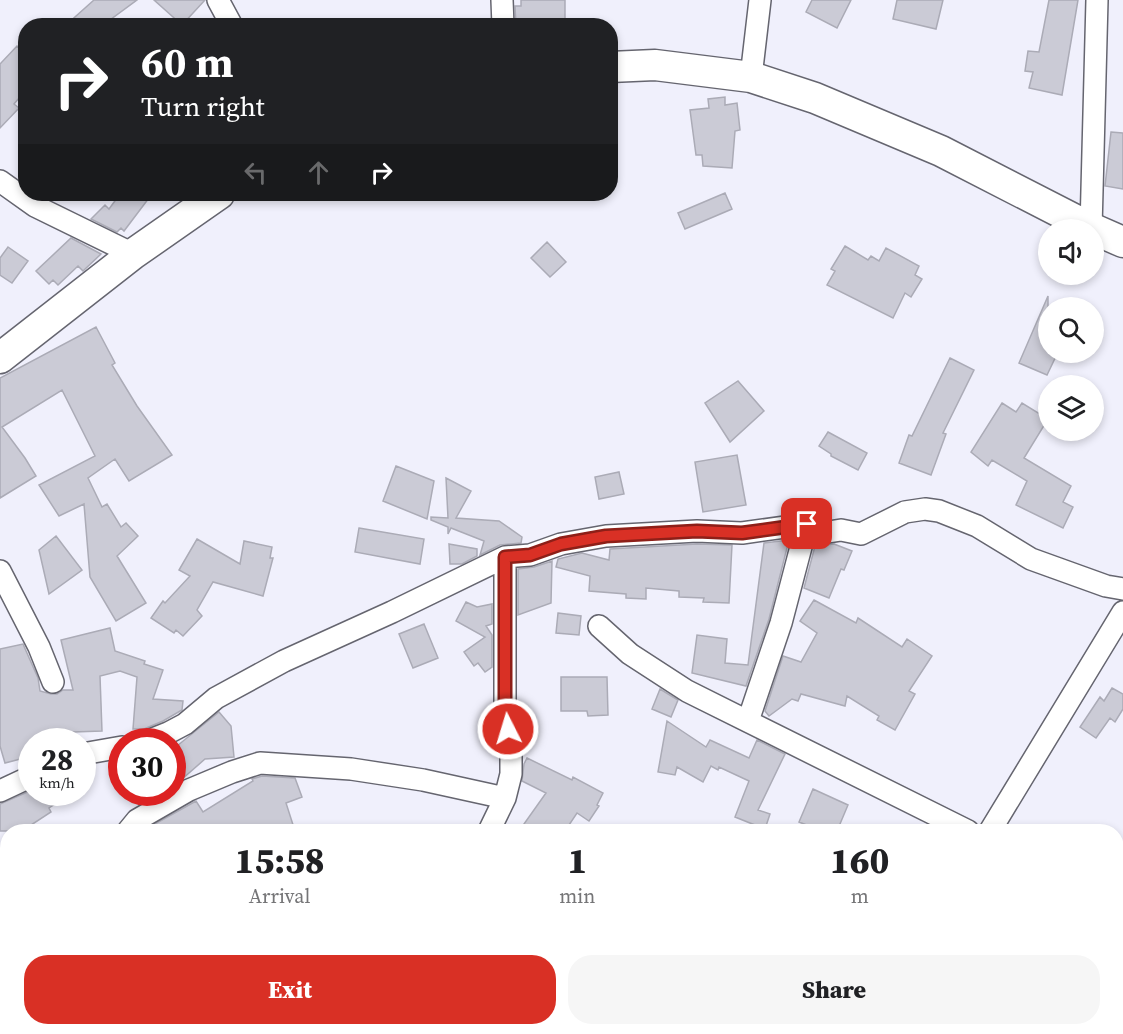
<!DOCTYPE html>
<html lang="en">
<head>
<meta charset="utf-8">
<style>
	:root { --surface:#fff; --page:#f6f6f6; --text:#202124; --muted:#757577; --accent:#d93025 }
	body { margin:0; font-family:"Source Serif 4",serif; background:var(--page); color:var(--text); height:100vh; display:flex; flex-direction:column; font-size:22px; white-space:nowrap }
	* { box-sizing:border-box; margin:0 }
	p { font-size:20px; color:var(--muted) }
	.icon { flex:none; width:33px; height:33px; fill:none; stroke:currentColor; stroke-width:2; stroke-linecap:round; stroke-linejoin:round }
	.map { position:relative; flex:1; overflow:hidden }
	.panel { position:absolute; left:0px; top:824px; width:1124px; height:212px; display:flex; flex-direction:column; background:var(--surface); border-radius:24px 24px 0 0; box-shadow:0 3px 9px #0003 }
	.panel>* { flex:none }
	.top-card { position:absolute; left:18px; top:18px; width:600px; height:183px; border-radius:24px; box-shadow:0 3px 9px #0003; background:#202124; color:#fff; overflow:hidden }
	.controls { position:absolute; left:1038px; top:219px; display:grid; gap:12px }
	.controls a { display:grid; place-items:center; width:66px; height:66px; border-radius:50%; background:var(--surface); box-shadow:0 3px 9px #0003; font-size:30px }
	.speed { position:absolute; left:18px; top:728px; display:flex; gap:12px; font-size:30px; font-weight:700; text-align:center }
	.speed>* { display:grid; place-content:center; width:78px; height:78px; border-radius:50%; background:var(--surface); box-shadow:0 3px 9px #0003; line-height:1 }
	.speed small { font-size:15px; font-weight:400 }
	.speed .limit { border:9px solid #d22; background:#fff; color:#111 }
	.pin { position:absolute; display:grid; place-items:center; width:51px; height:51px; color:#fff; margin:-26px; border-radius:12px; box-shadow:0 3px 9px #0006 }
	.me { position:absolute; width:66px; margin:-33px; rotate:355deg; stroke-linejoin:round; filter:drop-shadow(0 0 4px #0008) }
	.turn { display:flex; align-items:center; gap:21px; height:126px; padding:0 24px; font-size:27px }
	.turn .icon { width:78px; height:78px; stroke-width:2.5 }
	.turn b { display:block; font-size:42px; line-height:51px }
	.lanes { display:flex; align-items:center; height:57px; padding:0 24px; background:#0003; justify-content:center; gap:30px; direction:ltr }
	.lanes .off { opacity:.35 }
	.eta { display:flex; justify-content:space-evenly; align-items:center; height:102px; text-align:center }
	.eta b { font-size:36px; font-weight:800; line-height:42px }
	.button { display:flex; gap:12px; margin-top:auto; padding:12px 24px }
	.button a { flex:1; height:69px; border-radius:24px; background:var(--accent); color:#fff; font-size:24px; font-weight:800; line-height:69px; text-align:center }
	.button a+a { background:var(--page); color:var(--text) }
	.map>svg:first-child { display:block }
</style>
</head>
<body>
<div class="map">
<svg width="1123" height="1034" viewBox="0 0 1123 1034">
	<rect width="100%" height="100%" fill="#f0f0fc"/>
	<path fill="#cbcbd6" stroke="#ababb6" stroke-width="1.5" d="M94,0H137L103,25H66Z
		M154,0H205L182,25Z
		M521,0H565V26H516L515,6H521Z
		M812,0H851L837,28L806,12Z
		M897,0H943L936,29L893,19Z
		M1049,0H1078L1062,95L1029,88L1033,72L1025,71L1028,51L1039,52Z
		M17,46L26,54V90L14,104L19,108L0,128V64Z
		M725,97V105L737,103L740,130L735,131L732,168L703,166L702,155H696L690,110L709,108L708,99Z
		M1111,132L1123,133V189L1105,186Z
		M725,193L732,209L685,229L678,213Z
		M120,194H152L124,231L121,228L117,232L91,219L105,205L109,209Z
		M71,238L101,254L83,271L78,266L58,285L53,280L49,284L36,271Z
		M547,242L566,262L550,277L531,258Z
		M845,246L868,260L871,256L879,261L886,248L919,266L915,275L922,279L911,297L905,293L893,318L827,285L835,271L831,269Z
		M8,247L28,261L12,283L0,275V258Z
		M1048,296V352H1058L1047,375L1019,363Z
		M96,327L115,363L112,365L137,406L172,455L129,481L115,459L88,478L102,507L107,504L121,527L126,523L138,536L117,556L146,603L116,621L90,577L84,504L59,516L39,485L95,456L62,390L2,427L25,458L36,476L0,498V378Z
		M950,358L974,370L943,433L946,434L931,475L899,463L909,435L912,436Z
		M738,381L764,411L730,442L705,403Z
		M1002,403L1016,412L1022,403L1048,419L1024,458L1071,486L1063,502L1073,507L1063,528L1016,505L1027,481L992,460L988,466L971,452Z
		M828,432L867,453L858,470L831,456V454L819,446Z
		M737,455L746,505L703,512L695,462Z
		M396,466L434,481L427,519L383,501Z
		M619,472L624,494L599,499L595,477Z
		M446,478L471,491L456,518L499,521L522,537L521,543L500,545L480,555L484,541L451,528L448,534V527L431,520V517L448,518Z
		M359,528L424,539L420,564L355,552Z
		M56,536L82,570L49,594L39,550Z
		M197,539L240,564L244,541L272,547L270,558H273L263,596L213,582L197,610L202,616L183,636L176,630L174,633L151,618L163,601L165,603L190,576L179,570Z
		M789,540L769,619L746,686L692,673L697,635L727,639L725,663L748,665L764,543Z
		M449,544L477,549V556L462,564H450Z
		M697,544L732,545L729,603L703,602L704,598L679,597V591L646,588V599L626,598V594L589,591L590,576L556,567L558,559L582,553L609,560L610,549Z
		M834,544L852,551L844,570L841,569L829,598L804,588L815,546Z
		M552,561L551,603L518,615V569L534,567Z
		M814,600L856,623L858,618L902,647L907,639L932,656L909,691L915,694L895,730L877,720L879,716L847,696L845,706L801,694L798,701L792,699L769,716L765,711L783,656L801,662L817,633L800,621Z
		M466,602L477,607L492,604V624L486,626L492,635V667L485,672L478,663L474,666L464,652L485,637L456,621Z
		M558,613L581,616L579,635L556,633Z
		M424,624L438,658L413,668L399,634Z
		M110,628L115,651L145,661L144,664L163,670L153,699L183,701L182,710L163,721L144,729H133L137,677L120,671L100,676L102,731L43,733L46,741H32V756L5,763L0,746V649L23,644L38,678L40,691L51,694H57L63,690H73L61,640Z
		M561,677H607L608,715L588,716L587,711H561Z
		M1112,688L1123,694V709L1115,722L1110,718L1096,738L1080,727L1100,697L1104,701Z
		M660,689L678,700L671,717L652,709Z
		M219,712L231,726L234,757L205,759L181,780L172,770V750Z
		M667,721L706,747L710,740L749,758L757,740L785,754L758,810L770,814L765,829L735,817L749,781L719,767L718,770L711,766L703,782L677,767L675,775L658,772Z
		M527,758L572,780L573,777L603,793L597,805L599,806L589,821L577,813L565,831H519L546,793L522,781L524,764Z
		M262,776L295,778L302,797L286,803L295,831H158L153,825L196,801L203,812L253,781L252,779Z
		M813,789L848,805L837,831H807L809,826L799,822Z
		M32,790V792H46L55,804L49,808L51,812L22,831H0V804Z"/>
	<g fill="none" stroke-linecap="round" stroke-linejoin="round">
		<defs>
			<path id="street" d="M218,0L232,26
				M502,0L503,26
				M751,77L760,0
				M0,181L35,206L133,254
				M1091,228L1097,0
				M0,571L39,647L53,682
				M599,626L630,654L687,691L968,831
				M748,721L781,623L807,524
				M148,741L168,733L185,724L216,698L284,661L392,612L505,557L530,555L561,544L606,536L697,531L742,533L807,524L816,534L841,530L861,534L905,512L925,509L939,511L977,526L1031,559L1106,586L1123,589
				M82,754L122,747
				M0,791L32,776
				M128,831L137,820L189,790L232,772L260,763L351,769L423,780L505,798
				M489,831L505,798L511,774V747L505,710V557
				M990,831L1123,612
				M110,1028L116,1034
				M337,1028L346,1030L352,1028
				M450,1028L458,1034
				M263,1034L270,1028
				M692,1034L702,1028"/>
			<path id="secondary" d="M610,67L655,65L751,77L815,98L941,151L1091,228L1123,242
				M0,358L133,254L219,194"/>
		</defs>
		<use href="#street" stroke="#65656f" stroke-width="24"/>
		<use href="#secondary" stroke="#65656f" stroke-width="33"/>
		<use href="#street" stroke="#fff" stroke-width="21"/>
		<use href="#secondary" stroke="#fff" stroke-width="30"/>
	</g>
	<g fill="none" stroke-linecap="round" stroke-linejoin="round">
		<defs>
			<path id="route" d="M508,729L505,710V557L530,555L561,544L606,536L697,531L742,533L807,524"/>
		</defs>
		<use href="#route" stroke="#8d1f18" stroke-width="15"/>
		<use href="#route" stroke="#d93025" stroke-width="10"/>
	</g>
</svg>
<div class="controls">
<a><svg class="icon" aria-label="sound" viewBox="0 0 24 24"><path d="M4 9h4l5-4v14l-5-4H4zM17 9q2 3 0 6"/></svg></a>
<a><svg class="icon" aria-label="search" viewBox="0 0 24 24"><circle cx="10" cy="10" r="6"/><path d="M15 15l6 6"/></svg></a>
<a><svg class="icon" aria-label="layers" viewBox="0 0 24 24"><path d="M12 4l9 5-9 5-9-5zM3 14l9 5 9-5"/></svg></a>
</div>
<div class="speed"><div>28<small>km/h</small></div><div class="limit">30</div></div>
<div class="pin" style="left:807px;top:524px;background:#d93025"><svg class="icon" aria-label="arrive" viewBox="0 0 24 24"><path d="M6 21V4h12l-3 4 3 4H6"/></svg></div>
<svg class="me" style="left:508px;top:729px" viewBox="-20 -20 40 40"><circle r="17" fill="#d93025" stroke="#fff" stroke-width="3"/><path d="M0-11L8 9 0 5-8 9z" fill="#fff"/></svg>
<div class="top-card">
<div class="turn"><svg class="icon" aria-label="right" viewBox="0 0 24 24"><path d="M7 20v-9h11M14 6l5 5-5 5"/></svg><div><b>60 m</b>Turn right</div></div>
<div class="lanes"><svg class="icon off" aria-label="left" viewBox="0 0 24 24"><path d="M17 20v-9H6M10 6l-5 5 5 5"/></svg><svg class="icon off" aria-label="ahead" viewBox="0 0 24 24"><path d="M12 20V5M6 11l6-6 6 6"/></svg><svg class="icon" aria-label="right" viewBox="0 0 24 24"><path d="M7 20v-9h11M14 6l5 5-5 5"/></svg></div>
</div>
<section class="panel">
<div class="eta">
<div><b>15:58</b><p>Arrival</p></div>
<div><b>1</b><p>min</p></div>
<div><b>160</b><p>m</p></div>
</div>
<div class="button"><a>Exit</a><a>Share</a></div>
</section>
</div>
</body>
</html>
